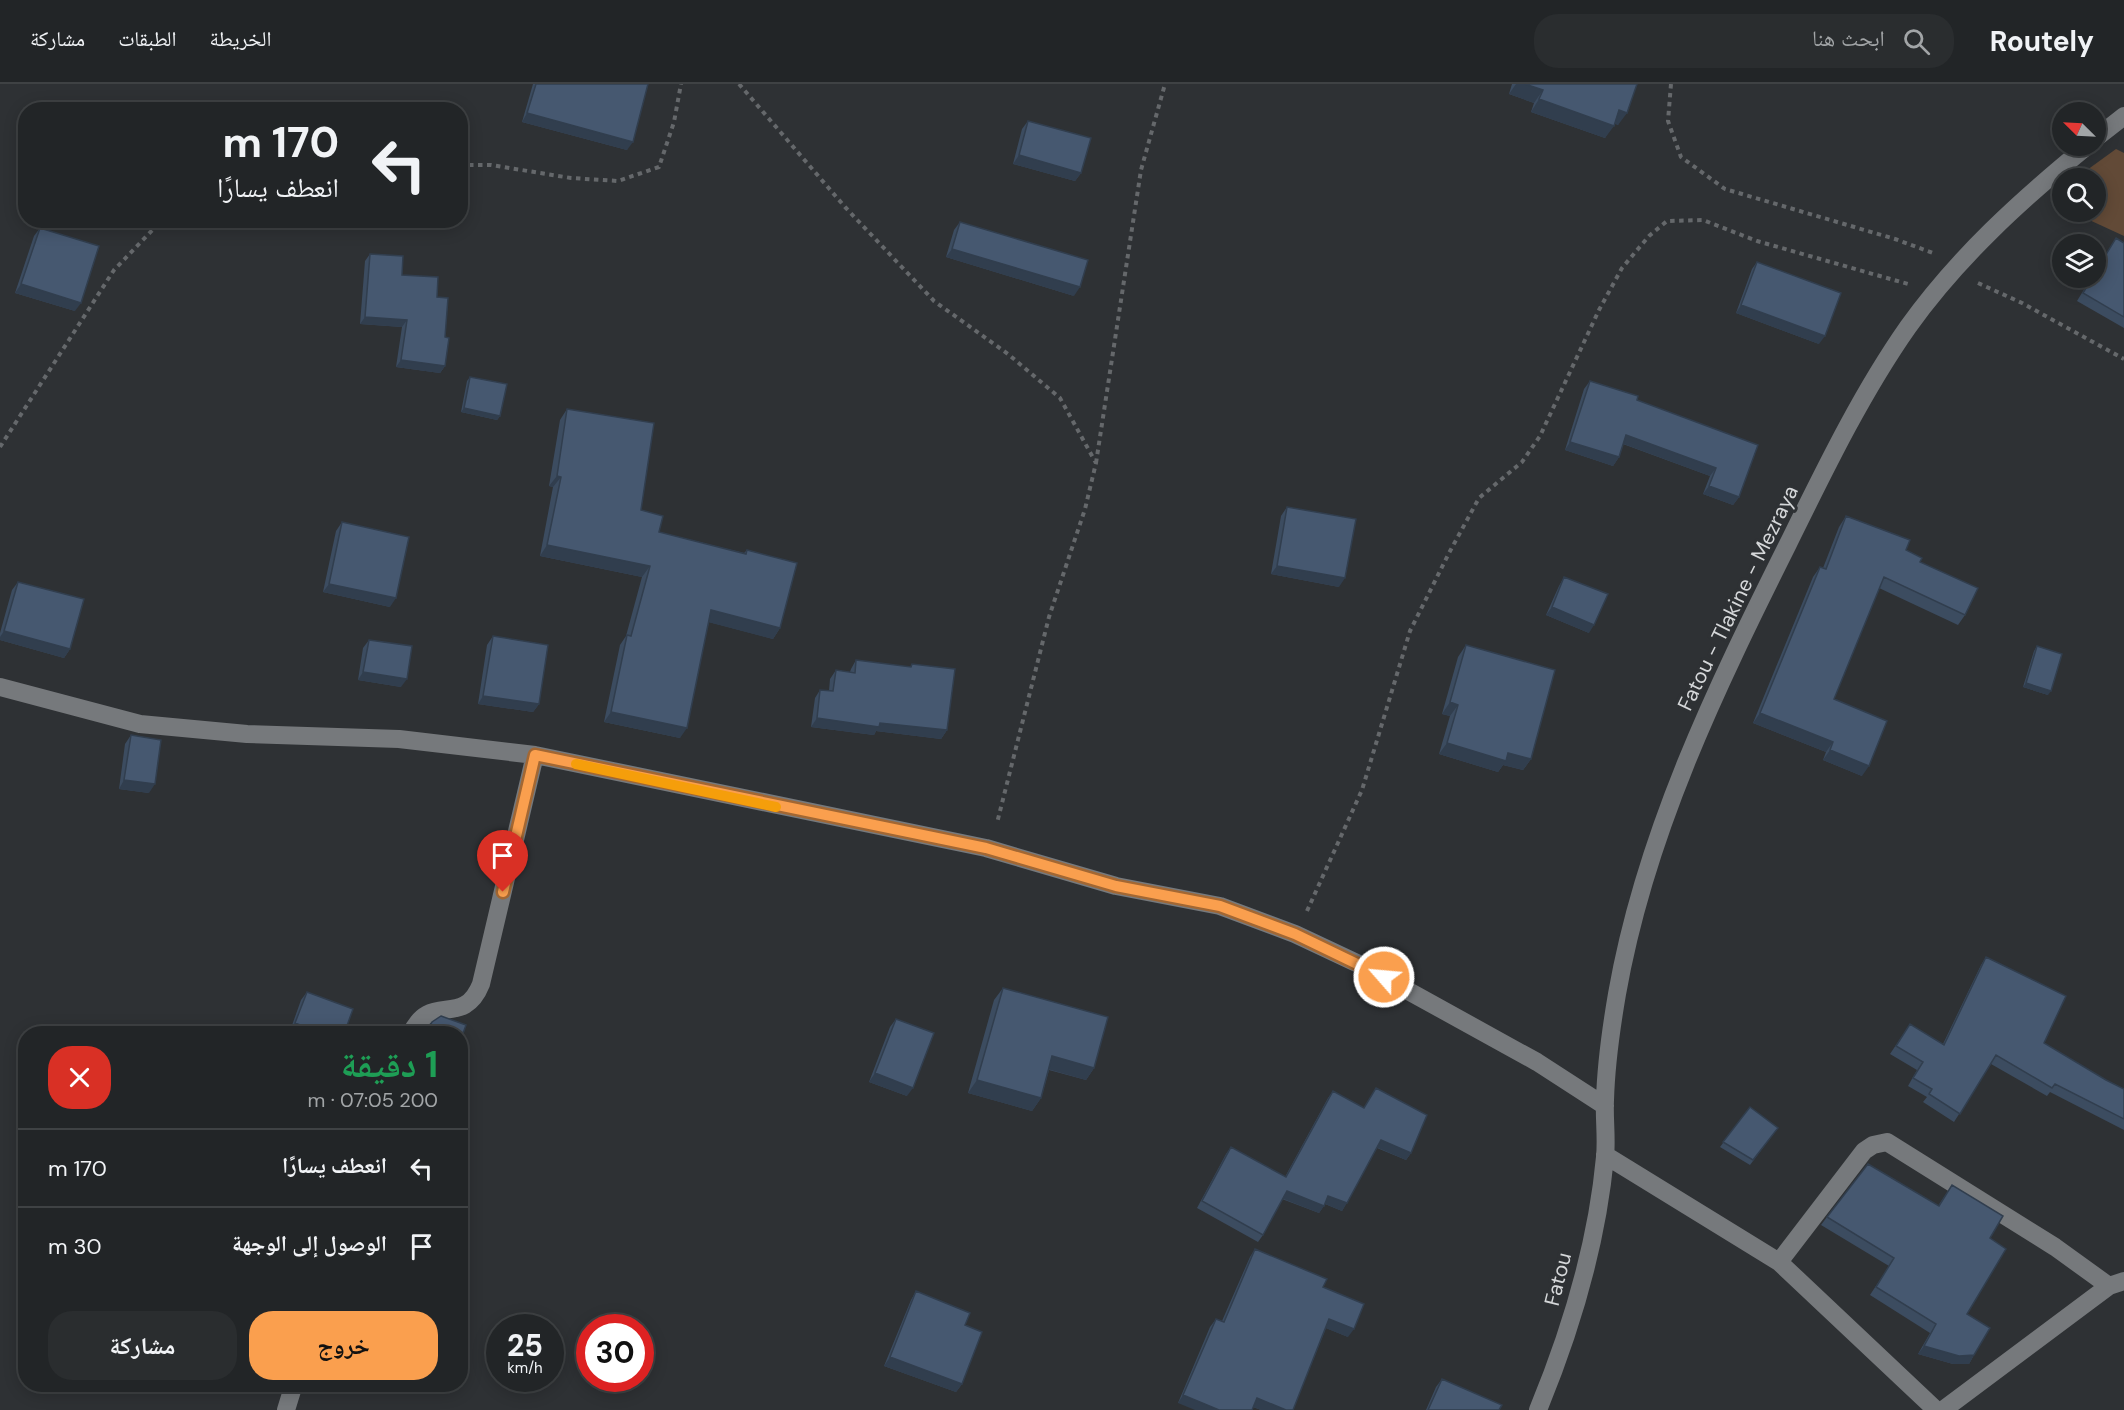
<!DOCTYPE html>
<html lang="ar">
<head>
<meta charset="utf-8">
<style>
	:root { --surface:#222527; --page:#2a2d2f; --text:#f1f3f6; --muted:#a2a5a7; --line:#3f4244; --accent:#fa9f4e }
	body { margin:0; font-family:"DM Sans","Noto Naskh Arabic",sans-serif; background:var(--page); color:var(--text); direction:rtl; height:100vh; display:flex; flex-direction:column; font-size:22px; white-space:nowrap }
	* { box-sizing:border-box; margin:0 }
	p { font-size:20px; color:var(--muted) }
	.icon { flex:none; width:33px; height:33px; fill:none; stroke:currentColor; stroke-width:2; stroke-linecap:round; stroke-linejoin:round }
	.map { position:relative; flex:1; overflow:hidden; direction:ltr }
	.panel { position:absolute; left:18px; top:942px; width:450px; height:366px; display:flex; flex-direction:column; background:var(--surface); border-radius:24px; box-shadow:0 3px 15px #0003,0 0 0 2px var(--line); direction:rtl }
	.panel>* { flex:none }
	.top-card { position:absolute; left:18px; top:18px; width:450px; height:126px; border-radius:24px; box-shadow:0 3px 15px #0003,0 0 0 2px var(--line); direction:rtl; background:#222527; color:var(--text); overflow:hidden }
	.needle { width:39px; rotate:294deg }
	.tools { position:absolute; left:2052px; top:18px; display:grid; gap:12px }
	.tools a { display:grid; place-items:center; width:54px; height:54px; border-radius:50%; background:var(--surface); box-shadow:0 3px 15px #0003,0 0 0 2px var(--line); font-size:30px }
	.speed { position:absolute; left:486px; top:1230px; display:flex; gap:12px; font-size:30px; font-weight:700; text-align:center }
	.speed>* { display:grid; place-content:center; width:78px; height:78px; border-radius:50%; background:var(--surface); box-shadow:0 3px 15px #0003,0 0 0 2px var(--line); line-height:1 }
	.speed small { font-size:15px; font-weight:400 }
	.speed .limit { border:9px solid #d22; background:#fff; color:#111 }
	.pin { position:absolute; display:grid; place-items:center; width:51px; height:51px; color:#fff; margin:-62px -26px; border-radius:50% 50% 50% 0; rotate:-45deg; box-shadow:0 0 6px #0007 }
	.pin .icon { rotate:45deg }
	.me { position:absolute; width:66px; margin:-33px; rotate:297deg; stroke-linejoin:round; filter:drop-shadow(0 0 4px #0008) }
	.turn { display:flex; align-items:center; gap:21px; height:126px; padding:0 30px; font-size:27px }
	.turn .icon { width:78px; height:78px; stroke-width:2.5 }
	.turn b { display:block; font-size:42px; line-height:51px }
	.round { display:grid; place-items:center; flex:none; width:63px; height:63px; border-radius:24px; background:var(--page) }
	.head { display:flex; align-items:center; justify-content:space-between; height:102px; padding:0 30px }
	h1 { font-size:36px; font-weight:700; line-height:45px; color:#1e9e55 }
	.primary-button { display:flex; gap:12px; margin-top:auto; padding:12px 30px }
	.primary-button a { flex:1; height:69px; border-radius:24px; background:var(--accent); color:#111; font-size:24px; font-weight:700; line-height:69px; text-align:center }
	.primary-button a+a { background:var(--page); color:var(--text) }
	ul { padding:0; list-style:none }
	li { display:flex; align-items:center; gap:18px; height:78px; padding:0 30px; border-top:2px solid var(--line) }
	li div { flex:1 }
	li b { display:block; font-size:22px }
	li em { font-style:normal }
	header { display:flex; align-items:center; gap:36px; box-sizing:border-box; height:84px; padding:0 30px; background:var(--surface); border-bottom:2px solid var(--line) }
	header strong { font-size:28px }
	nav { display:flex; gap:33px; margin-inline-start:auto; font-size:21px }
	.search { width:420px; height:54px; background:var(--page); display:flex; align-items:center; gap:15px; box-sizing:border-box; padding:0 21px; border-radius:24px; color:var(--muted); font-size:22px }
	.map>svg:first-child { display:block }
</style>
</head>
<body>
<header>
<strong>Routely</strong>
<div class="search"><svg class="icon" aria-label="search" viewBox="0 0 24 24"><circle cx="10" cy="10" r="6"/><path d="M15 15l6 6"/></svg>ابحث هنا</div>
<nav><a>الخريطة</a><a>الطبقات</a><a>مشاركة</a></nav>
</header>
<div class="map">
<svg width="2124" height="1326" viewBox="0 0 2124 1326">
	<rect width="100%" height="100%" fill="#2e3134"/>
	<path fill="#624a37" d="M2116,65L2124,69V152L2072,128H2096V94H2076Z"/>
	<g fill="none" stroke-linecap="round" stroke-linejoin="round">
		<path stroke="#65686b" stroke-width="4" stroke-dasharray="4.5 4.5" stroke-linecap="butt" d="M739,0L845,123L934,217L1008,270L1060,314L1096,379L1085,425L1049,533L997,739
			M1671,0L1668,37L1681,73L1725,105L1895,155L1933,169
			M460,81H491L571,94L618,97L659,83L674,38L681,0
			M287,136L325,143L340,136
			M1978,199L2022,219L2124,275
			M0,363L114,186L162,136
			M1096,379L1141,86L1165,0
			M1307,827L1362,706L1410,547L1449,469L1479,414L1522,378L1540,352L1599,226L1622,184L1649,152L1667,137L1703,136L1757,157L1908,200"/>
		<path stroke="#76797c" stroke-width="18" d="M2096,54L2124,32
			M0,603L140,640L247,650L399,655L535,671L986,764L1116,802L1220,822L1295,850L1363,882L1537,978L1605,1022
			M411,950C430,907 463,945 481,900L535,671
			M1605,1071L1779,1178L1936,1326
			M1779,1178L1864,1067L1873,1061L1887,1058L2055,1163L2109,1202
			M286,1326L294,1300
			M1538,1326C1571,1246 1597,1160 1605,1073C1607,1054 1604,1035 1605,1016C1606,980 1611,945 1617,910C1645,750 1716,604 1788,460C1824,387 1861,310 1908,243C1958,173 2021,116 2087,62
			M1943,1326L2109,1202L2124,1197"/>
	</g>
	<path fill="#3c4c60" d="M533,0H648L627,66L522,38Z
		M1512,0H1637L1618,41L1614,39L1605,54L1531,28L1534,19L1509,10Z
		M1028,37L1081,89L1075,97L1013,80L1022,45Z
		M960,138L1074,212L946,173L954,146Z
		M40,144L75,227L15,209L34,152Z
		M2116,154L2124,159V244L2077,217L2091,194H2096V186Z
		M370,170L437,213L445,253V282L440,289L396,283L402,243L360,240L365,177Z
		M1757,178L1819,260L1736,229L1752,185Z
		M470,293L500,332L497,336L461,328L467,297Z
		M1590,297L1637,316L1758,361L1739,413L1733,421L1703,410L1710,392L1623,360L1619,373L1613,382L1565,366L1584,305Z
		M567,325L641,426L659,448L744,469L747,466L780,544L773,555L709,538L680,654L604,638L620,561L626,552L642,493L540,472L553,403L549,402L560,336Z
		M1287,423L1339,503L1271,490L1281,432Z
		M1846,432L1906,466L1920,478L1965,531L1958,541L1879,504L1834,615L1862,692L1823,676L1826,668L1753,639L1813,493L1820,483L1823,484L1839,443Z
		M342,438L390,523L323,508L336,447Z
		M1564,493L1589,549L1546,531L1559,502Z
		M18,498L70,565L64,574L0,556V549L12,506Z
		M493,552L539,620L533,628L478,620L487,561Z
		M369,556L401,603L358,596L363,564Z
		M1466,561L1531,675L1523,686L1503,681L1498,688L1439,670L1450,632L1442,630L1458,573Z
		M2037,562L2048,611L2023,603L2034,567Z
		M856,576L910,583L912,580L947,646L941,655L876,647L874,651L811,643L815,614L820,606L829,607L830,595L836,586L850,588L851,585Z
		M131,651L149,709L119,705L125,660Z
		M1986,873L2044,959L2106,996L2124,1005V1046L2050,1008L2047,1012L1991,980L1954,1038L1923,1018L1927,1013L1908,1002L1917,986L1890,970L1910,940L1943,960L1981,881Z
		M1003,904L1094,984L1086,996L1049,986L1041,1014L1032,1027L968,1009L994,916Z
		M307,908L344,950L290,947L301,916Z
		M896,935L907,1012L869,998L890,943Z
		M1376,1004L1411,1069L1406,1076L1377,1064L1342,1127L1325,1120L1319,1129L1282,1115L1263,1151L1258,1158L1197,1124L1226,1070L1231,1063L1285,1093L1328,1014L1333,1007L1364,1024Z
		M1750,1023L1778,1044L1750,1081L1720,1063Z
		M1952,1101L1990,1154L1967,1230L1974,1271L1969,1280H1953L1918,1270L1930,1249L1870,1211L1889,1182L1821,1141L1827,1133L1938,1122Z
		M1255,1165L1323,1203L1348,1253L1326,1244L1293,1326H1261L1253,1323L1178,1319L1210,1243L1216,1235L1222,1237L1250,1173Z
		M916,1207L965,1241L962,1300L956,1308L884,1282L911,1216Z
		M1442,1295L1499,1326H1426L1436,1303Z"/>
	<path fill="#313e4e" d="M1516,0H1525L1543,6L1534,19L1509,10Z
		M1539,15L1614,42L1605,54L1531,28Z
		M1619,26L1627,29L1618,41L1611,38Z
		M527,29L633,58L627,66L522,38Z
		M1019,71L1081,89L1075,97L1013,80Z
		M952,165L1080,203L1074,212L946,173Z
		M21,200L81,219L75,227L15,209Z
		M1741,221L1825,252L1819,260L1736,229Z
		M365,233L407,236L402,243L360,240Z
		M401,276L445,282L440,289L396,283Z
		M464,324L500,332L497,336L461,328Z
		M1626,351L1716,384L1710,392L1621,359Z
		M1570,358L1619,373L1613,382L1565,366Z
		M557,392L561,393L553,403L549,402Z
		M1709,402L1739,413L1733,421L1703,410Z
		M547,461L650,482L642,493L540,472Z
		M1277,482L1345,494L1339,503L1271,490Z
		M329,500L396,514L390,523L323,508Z
		M1552,523L1594,541L1589,549L1546,531Z
		M711,526L780,544L773,555L704,537Z
		M4,547L70,565L64,574L0,556V553Z
		M363,588L407,595L401,603L358,596Z
		M2026,599L2051,607L2048,611L2023,603Z
		M483,612L539,620L533,628L478,620Z
		M1450,618L1458,621L1450,632L1442,630Z
		M611,628L687,644L680,654L604,638Z
		M1760,629L1833,658L1826,668L1753,639Z
		M817,634L880,639L947,646L941,655L876,647L874,651L811,643Z
		M1447,659L1508,669L1531,675L1523,686L1503,681L1498,688L1439,670Z
		M1830,666L1869,682L1862,692L1823,676Z
		M124,696L155,700L149,709L119,705Z
		M295,939L323,950H296L290,947Z
		M1052,972L1094,984L1086,996L1044,984Z
		M875,989L913,1004L907,1012L869,998Z
		M977,996L1041,1014L1032,1027L968,1009Z
		M1381,1056L1411,1069L1406,1076L1376,1063Z
		M1287,1107L1324,1122L1319,1129L1281,1114Z
		M1328,1112L1347,1119L1342,1127L1323,1119Z
		M1329,1235L1354,1245L1348,1253L1323,1243Z
		M1924,1262L1974,1271L1969,1280H1953L1918,1270Z
		M890,1273L962,1300L956,1308L884,1282Z
		M1183,1311L1219,1326H1195L1178,1319Z
		M1257,1314L1286,1326H1261L1251,1322Z"/>
	<path fill="#465870" stroke="#313e4e" stroke-width="1.5" d="M536,0H648L633,58L527,29Z
		M1525,0H1637L1627,29L1619,26L1614,42L1539,15L1543,6Z
		M1028,37L1091,54L1081,89L1019,71Z
		M960,138L1088,176L1080,203L952,165Z
		M40,144L99,162L81,219L21,200Z
		M2116,154L2124,159V233L2083,209L2092,194H2096V187Z
		M370,170L403,172L402,191L438,193L437,213L448,214L445,253L449,254L445,282L401,276L407,236L365,233Z
		M1757,178L1841,209L1825,252L1741,221Z
		M470,293L507,300L500,332L464,324Z
		M1590,297L1638,312L1637,316L1758,361L1739,413L1709,402L1716,384L1626,351L1619,373L1570,358Z
		M567,325L654,339L641,426L663,432L659,448L746,470L747,466L797,479L780,544L711,526L687,644L611,628L627,551L631,552L650,482L547,461L561,393L557,392Z
		M1287,423L1356,435L1345,494L1277,482Z
		M1846,432L1910,456L1906,466L1922,474L1920,478L1978,504L1965,531L1884,493L1834,615L1887,637L1869,682L1830,666L1833,658L1760,629L1820,483L1826,485Z
		M342,438L409,453L396,514L329,500Z
		M1564,493L1608,510L1594,541L1552,523Z
		M18,498L84,515L70,565L4,547Z
		M493,552L548,561L539,620L483,612Z
		M369,556L412,562L407,595L363,588Z
		M1466,561L1555,586L1531,675L1508,669L1506,677L1447,659L1458,621L1450,618Z
		M2037,562L2062,570L2051,607L2026,599Z
		M856,576L911,583L912,580L955,585L947,646L880,639L879,643L817,634L820,606L833,607L836,586L855,589Z
		M131,651L161,656L155,700L124,696Z
		M1986,873L2066,912L2044,959L2106,996L2124,1005V1035L2055,1000L2052,1004L1996,971L1960,1030L1929,1010L1932,1005L1913,994L1923,978L1896,962L1910,940L1944,961Z
		M1003,904L1108,933L1094,984L1052,972L1041,1014L977,996Z
		M307,908L353,925L344,950H323L295,939Z
		M441,932L466,941L460,958V950H424L432,938Z
		M896,935L934,949L913,1004L875,989Z
		M1376,1004L1427,1031L1411,1069L1381,1056L1347,1119L1328,1112L1324,1122L1287,1107L1263,1151L1202,1117L1231,1063L1286,1093L1333,1007L1364,1024Z
		M1750,1023L1778,1044L1753,1076L1723,1058Z
		M1868,1080L1939,1122L1952,1101L2003,1132L1990,1154L2006,1165L1967,1230L1990,1244L1974,1271L1959,1272L1924,1262L1936,1240L1876,1203L1894,1174L1827,1133Z
		M1255,1165L1327,1195L1323,1203L1364,1220L1354,1245L1329,1235L1293,1326H1286L1257,1314L1252,1326H1219L1183,1311L1216,1235L1224,1238Z
		M916,1207L970,1229L965,1241L982,1248L962,1300L890,1273Z
		M1442,1295L1502,1321L1499,1326H1428Z"/>
	<g fill="none" stroke-linecap="round" stroke-linejoin="round">
		<defs>
			<path id="route" d="M503,808L535,671L986,764L1116,802L1220,822L1295,850L1384,893"/>
		</defs>
		<use href="#route" stroke="#a26733" stroke-width="15"/>
		<use href="#route" stroke="#fa9f4e" stroke-width="10"/>
		<path stroke="#f59e0b" stroke-width="10" d="M576,680L776,723"/>
	</g>
	<g text-anchor="middle" stroke-width="6" stroke-linejoin="round" paint-order="stroke">
		<g font-size="21" fill="#d5d7d9" stroke="#2e3134">
			<text transform="translate(1738 514) rotate(-64)" y="7">Fatou - Tlakine - Mezraya</text>
			<text transform="translate(1558 1195) rotate(-76)" y="7">Fatou</text>
		</g>
	</g>
</svg>
<div class="tools">
<a><svg class="needle" viewBox="-14 -14 28 28"><path d="M0-13l5 13h-10z" fill="#e53935"/><path d="M0 13l5-13h-10z" fill="#a2a5a7"/></svg></a>
<a><svg class="icon" aria-label="search" viewBox="0 0 24 24"><circle cx="10" cy="10" r="6"/><path d="M15 15l6 6"/></svg></a>
<a><svg class="icon" aria-label="layers" viewBox="0 0 24 24"><path d="M12 4l9 5-9 5-9-5zM3 14l9 5 9-5"/></svg></a>
</div>
<div class="speed"><div>25<small>km/h</small></div><div class="limit">30</div></div>
<div class="pin" style="left:503px;top:808px;background:#d93025"><svg class="icon" aria-label="arrive" viewBox="0 0 24 24"><path d="M6 21V4h12l-3 4 3 4H6"/></svg></div>
<svg class="me" style="left:1384px;top:893px" viewBox="-20 -20 40 40"><circle r="17" fill="#fa9f4e" stroke="#fff" stroke-width="3"/><path d="M0-11L8 9 0 5-8 9z" fill="#fff"/></svg>
<div class="top-card">
<div class="turn"><svg class="icon" aria-label="left" viewBox="0 0 24 24"><path d="M17 20v-9H6M10 6l-5 5 5 5"/></svg><div><b>170 m</b>انعطف يسارًا</div></div>
</div>
<section class="panel">
<div class="head"><div><h1>1 دقيقة</h1><p>200 m · 07:05</p></div><a class="round" style="background:#d93025;color:#fff"><svg class="icon" aria-label="close" viewBox="0 0 24 24"><path d="M6 6l12 12M18 6L6 18"/></svg></a></div>
<ul>
<li><svg class="icon" aria-label="left" viewBox="0 0 24 24"><path d="M17 20v-9H6M10 6l-5 5 5 5"/></svg><div><b>انعطف يسارًا</b></div><em>170 m</em></li>
<li><svg class="icon" aria-label="arrive" viewBox="0 0 24 24"><path d="M6 21V4h12l-3 4 3 4H6"/></svg><div><b>الوصول إلى الوجهة</b></div><em>30 m</em></li>
</ul>
<div class="primary-button"><a>خروج</a><a>مشاركة</a></div>
</section>
</div>
</body>
</html>
